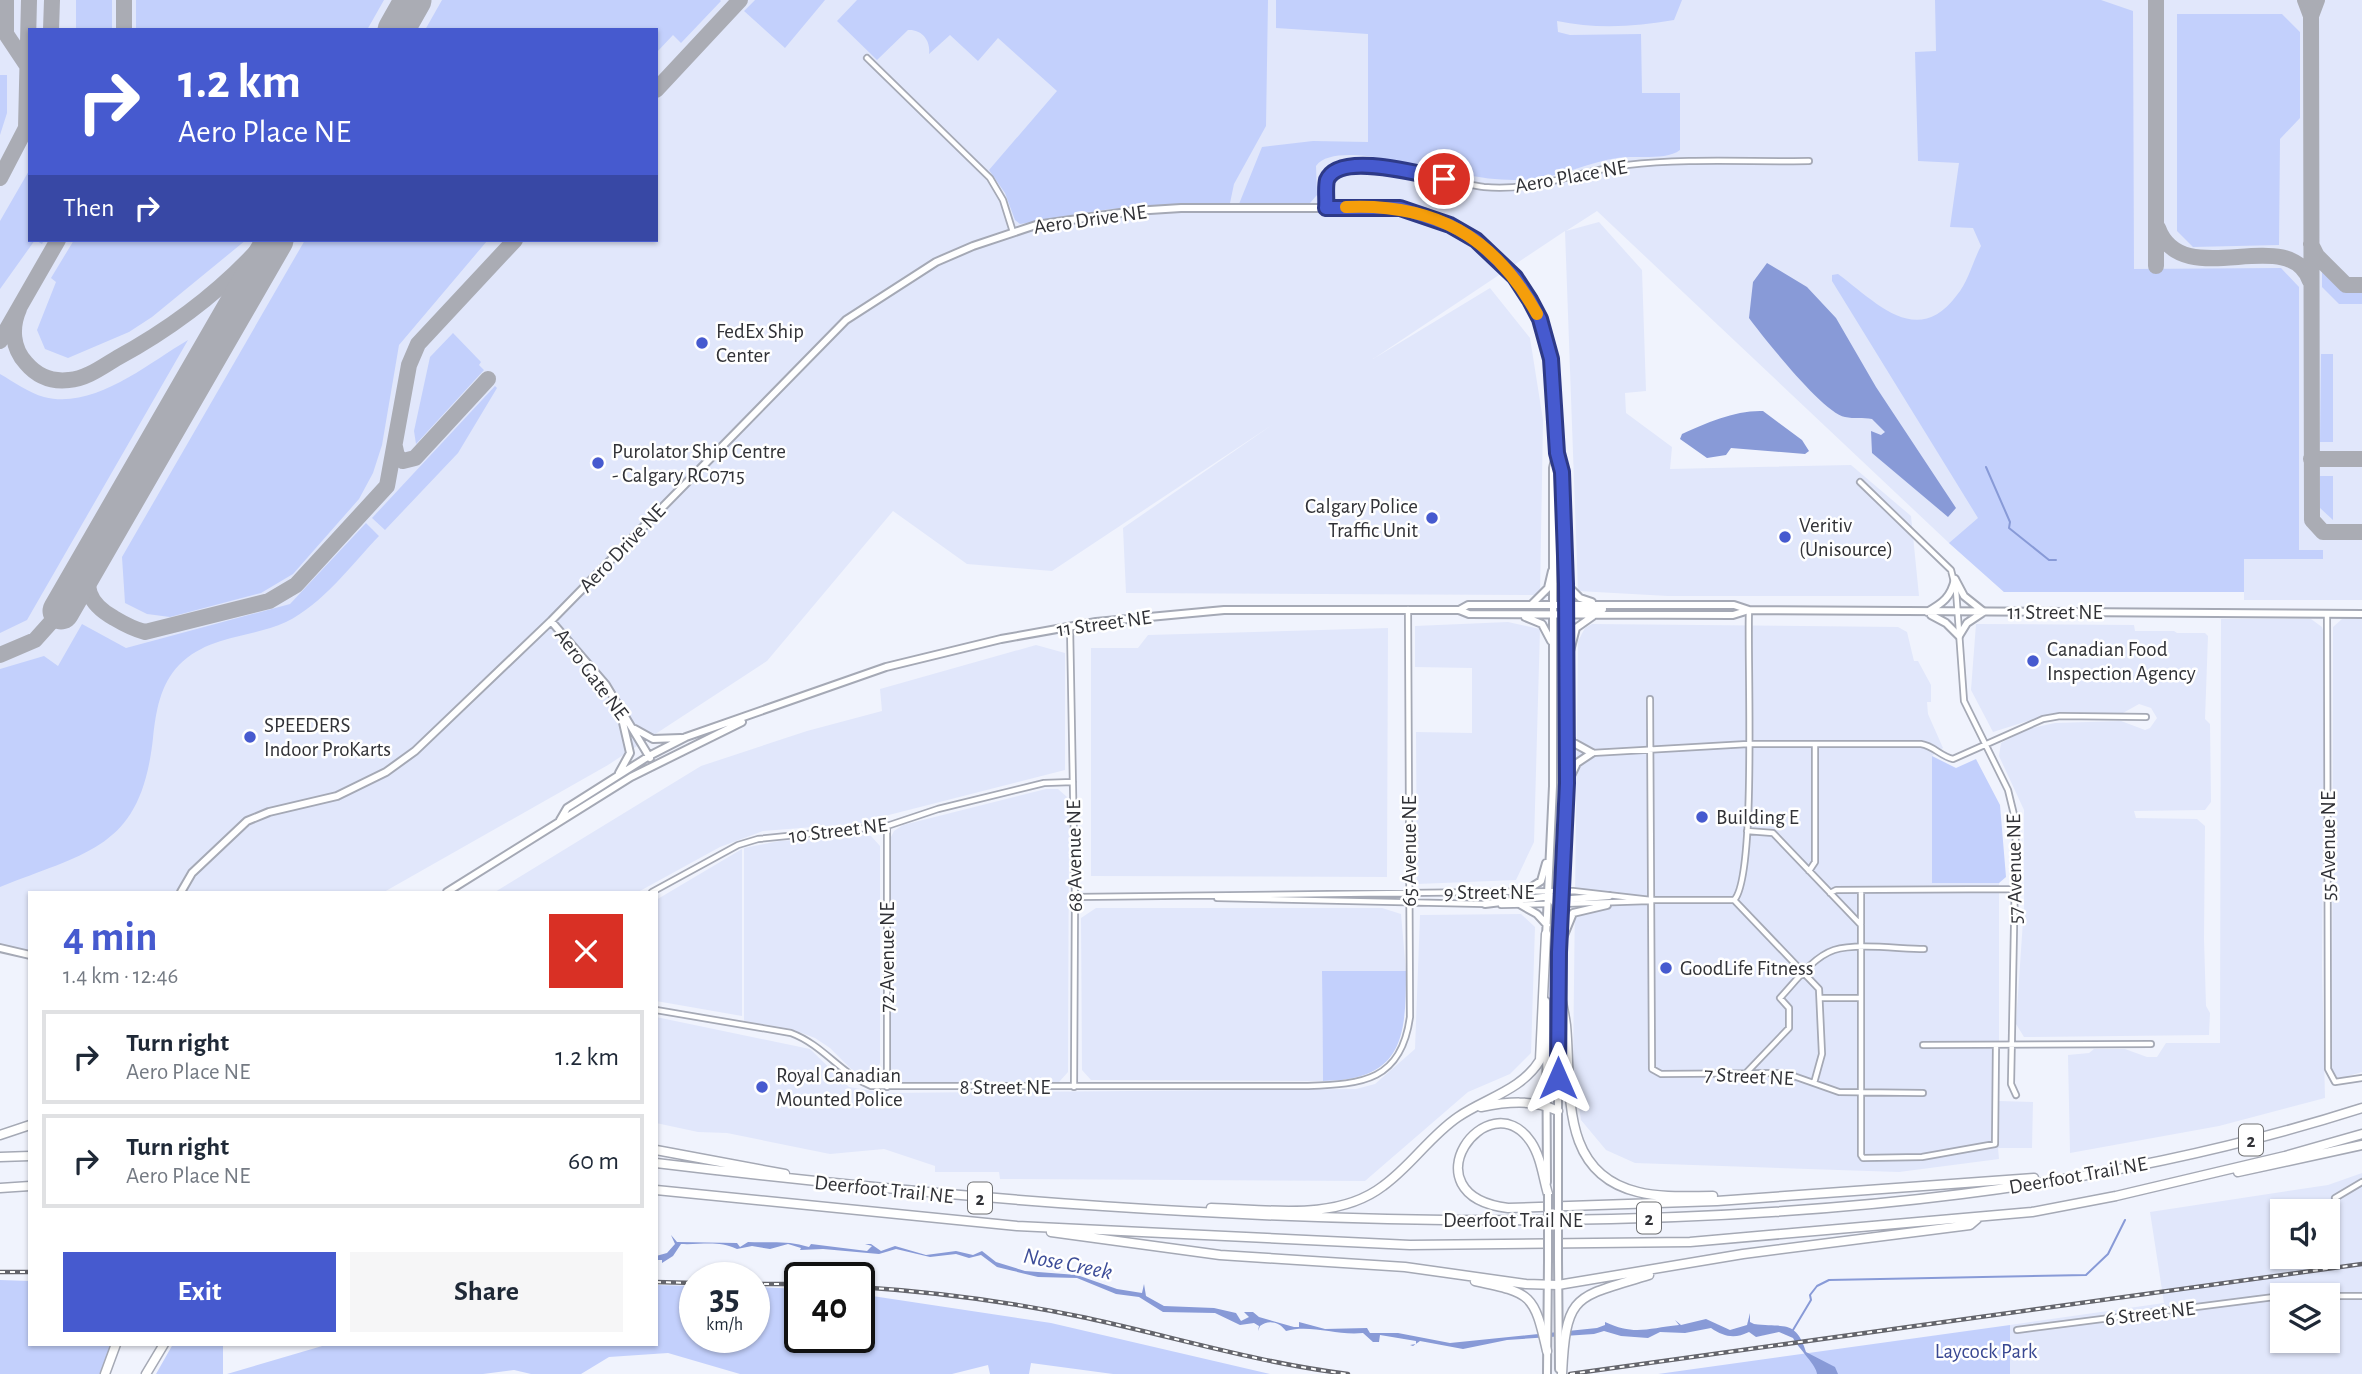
<!DOCTYPE html>
<html lang="en">
<head>
<meta charset="utf-8">
<style>
	:root { --surface:#fff; --page:#f6f6f7; --text:#1f2937; --muted:#747a83; --line:#e0e1e3; --accent:#465acf }
	body { margin:0; font-family:"Alegreya Sans",sans-serif; background:var(--page); color:var(--text); height:100vh; display:flex; flex-direction:column; font-size:26px; white-space:nowrap }
	* { box-sizing:border-box; margin:0 }
	p { font-size:23px; color:var(--muted) }
	.icon { flex:none; width:38px; height:38px; fill:none; stroke:currentColor; stroke-width:2; stroke-linecap:round; stroke-linejoin:round }
	.map { position:relative; flex:1; overflow:hidden }
	.side { position:absolute; left:28px; top:891px; width:630px; height:455px; display:flex; flex-direction:column; background:var(--surface); border-radius:0px; box-shadow:0 2px 5px #0004 }
	.side>* { flex:none }
	.top-card { position:absolute; left:28px; top:28px; width:630px; height:214px; border-radius:0px; box-shadow:0 2px 5px #0004; background:#465acf; color:#fff; overflow:hidden }
	.controls { position:absolute; left:2270px; top:1199px; display:grid; gap:14px }
	.controls a { display:grid; place-items:center; width:70px; height:70px; border-radius:0px; background:var(--surface); box-shadow:0 2px 5px #0004; font-size:35px }
	.speed { position:absolute; left:679px; top:1262px; display:flex; gap:14px; font-size:35px; font-weight:700; text-align:center }
	.speed>* { display:grid; place-content:center; width:91px; height:91px; border-radius:50%; background:var(--surface); box-shadow:0 2px 5px #0004; line-height:1 }
	.speed small { font-size:18px; font-weight:400 }
	.speed .limit { border:4px solid #111; border-radius:10px; background:#fff; color:#111 }
	.pin { position:absolute; display:grid; place-items:center; width:60px; height:60px; color:#fff; margin:-30px; border:4px solid #fff; border-radius:50%; box-shadow:0 2px 7px #0007 }
	.me { position:absolute; width:77px; margin:-38px; rotate:0deg; stroke-linejoin:round; filter:drop-shadow(0 0 5px #0008) }
	.turn { display:flex; align-items:center; gap:24px; height:147px; padding:0 35px; font-size:32px }
	.turn .icon { width:91px; height:91px; stroke-width:2.5 }
	.turn b { display:block; font-size:49px; line-height:60px }
	.then { display:flex; align-items:center; height:66px; padding:0 35px; background:#0003; gap:14px; font-size:26px }
	.round { display:grid; place-items:center; flex:none; width:74px; height:74px; border-radius:0px; background:var(--page) }
	.summary { display:flex; align-items:center; justify-content:space-between; height:119px; padding:0 35px }
	h1 { font-size:42px; font-weight:600; line-height:52px; color:var(--accent) }
	.primary-button { display:flex; gap:14px; margin-top:auto; padding:14px 35px }
	.primary-button a { flex:1; height:80px; border-radius:0px; background:var(--accent); color:#fff; font-size:28px; font-weight:600; line-height:80px; text-align:center }
	.primary-button a+a { background:var(--page); color:var(--text) }
	ul { padding:0; list-style:none }
	li { display:flex; align-items:center; gap:21px; height:94px; margin:0 14px 10px; padding:0 21px; border:4px solid var(--line); border-radius:0px }
	li div { flex:1 }
	li b { display:block; font-size:26px }
	li em { font-style:normal }
	.map>svg:first-child { display:block }
</style>
</head>
<body>
<div class="map">
<svg width="2362" height="1374" viewBox="0 0 2362 1374">
	<rect width="100%" height="100%" fill="#f0f3fd"/>
	<path fill="#e1e7fb" fill-rule="evenodd" d="M0,0H2362V600H2244V592H2004L1949,543L1597,211L1566,231L1599,222L1642,270L1646,391L1625,393L1626,413L1672,447L1670,469L1851,465L1911,516L1919,596H1668L1578,591L1565,231L1373,359L1490,288L1530,338L1543,420L1540,595L1126,593L1123,528L1272,425L1052,571L967,564L893,511L767,661L608,765L384,892H30V955L0,948ZM30,30H656V240H30Z
		M2221,619H2311L2322,627L2325,636L2322,966L2325,1098L2219,1126L2070,1153L2068,1055L2089,1053L2094,1049H2125L2147,1057H2157L2166,1043H2220Z
		M2342,619H2362V1072L2345,1077H2337L2332,1072L2333,627Z
		M1508,622L1540,629L1534,842L1516,880L1417,884L1416,732L1472,733V668L1415,667V626Z
		M1592,624L1898,627L1907,632L1914,661H1918L1931,685V702H1927L1928,714L1943,748L1932,756V883H1999V1101L2033,1102L2032,1148H1998L1999,1159L1899,1172L1635,1163L1606,1150L1581,1120L1573,1068L1578,641L1585,628Z
		M1976,624L2134,625L2135,631H2174L2177,633H2205L2208,636L2205,719L2210,724L2211,802L2205,810L2134,811L2136,818L2197,819L2205,826L2204,939L2206,1006L2210,1013L2209,1035L2024,1037L2016,1024L2024,906V810L1999,756L2001,743L2027,729L2055,723L2121,721L2145,730L2150,728L2157,718L2151,708L2139,704L2123,713H2053L1993,732L1971,690Z
		M1388,628L1387,877L1091,876V648H1138L1148,635Z
		M1036,645L1065,653V770L881,817L876,822L763,831L720,847L638,892H495L701,766L807,731L882,711L880,689Z
		M1046,789H1058L1067,797L1069,810L1068,1072L1059,1082H899L888,1073L890,839L894,831L903,825Z
		M865,835L871,836L880,846V1063L874,1075L865,1076L853,1071L830,1048L815,1038L791,1029L744,1021V848L779,841Z
		M742,849V1016L656,1001V900Z
		M1096,908H1382L1401,914L1406,971H1322L1323,1081L1091,1080L1082,1070L1081,918Z
		M1521,914L1535,927L1531,1053L1510,1074L1468,1092L1365,1181L1000,1179L999,1172H935V1166L884,1149L830,1154L727,1133L698,1132L656,1123V1017L810,1049L849,1087L885,1093L1356,1089L1375,1084L1415,1049L1420,915Z
		M2362,1173V1374H2010V1325L2164,1303L2150,1212L2328,1185ZM2282,1211H2328V1256H2282ZM2282,1295H2328V1340H2282Z"/>
	<path fill="#c3d0fc" d="M76,0H112V30H76Z
		M136,0H384L367,30H136Z
		M442,0H720L721,1L681,43L673,35L656,53V30H425Z
		M755,0H825L785,48L744,11Z
		M857,0H1268L1266,126L1234,184L1230,203L1110,209L1020,224L1015,220L1005,193L989,170L1057,91L998,38L978,61L950,35L929,54C931,41 922,29 908,30L877,60L837,21Z
		M1276,0H1682L1674,20C1635,27 1595,29 1557,21L1558,32L1570,35L1641,34L1642,93H1680V150C1666,161 1635,155 1617,158C1591,162 1566,174 1540,178C1497,185 1454,172 1413,164C1390,160 1331,145 1316,166L1317,195L1310,203L1239,204L1262,147L1313,141L1368,142V34L1276,28Z
		M1935,0H2101L2133,11L2134,269L2281,268L2299,287V550H2323V559H2244V592H2004L1949,543L1978,518L1832,281V275L1838,274C1876,302 1917,349 1957,295C1968,282 1973,261 1981,246L1973,228L1950,227L1959,163L1918,161L1915,52L1936,51Z
		M2177,14H2282L2300,32V118L2280,139L2279,245L2193,247L2177,231Z
		M0,75H7V113L0,135Z
		M30,169V240H44L42,244L35,240L0,289V221Z
		M74,240H246L152,317L129,332L68,358L45,349L37,330L56,282L51,278Z
		M305,240L487,241L399,345L382,445L373,473L359,499L293,574L261,593L170,617L147,614L125,603L122,557Z
		M2322,268L2344,288L2362,289V304H2339L2322,287Z
		M453,333L481,362L479,365L484,370L416,444L414,431L430,357Z
		M188,340L27,620L0,633V374C14,382 29,393 44,397C94,410 147,364 188,340Z
		M2321,354H2333V442H2320Z
		M495,386L497,388L458,453L385,530L372,518Z
		M2320,476H2333V520L2320,508Z
		M366,523L379,536C351,565 323,604 286,622C251,638 208,635 179,665C160,685 156,711 153,738C141,848 90,851 0,887V669L44,656L58,666L82,624L126,648L290,604Z
		M1932,756L1956,768L1976,759L1977,761L2000,805L2006,877L1999,883H1932Z
		M1322,971H1406C1406,1038 1403,1080 1323,1081Z
		M0,1280L30,1281V1344H111L100,1374H0Z
		M656,1285L695,1286V1337H754V1287L800,1289V1337H859V1294L1051,1323L1270,1374H1113L1031,1363L1029,1374H990L988,1365L952,1374H740L668,1353L609,1357L581,1374H531L514,1370L483,1374H227L329,1344H656Z
		M2010,1325V1374H1658Z
		M173,1344H223V1374H156Z"/>
	<path fill="#889ad7" d="M1767,263L1807,287L1836,318L1876,387L1956,508L1948,517L1872,453L1871,431L1881,435L1885,432L1872,419C1863,417 1854,419 1845,417C1823,413 1764,338 1749,318L1753,282Z
		M1763,411L1802,440L1809,451L1805,454L1731,448L1726,455L1707,458L1680,439L1682,434C1706,423 1736,410 1763,411Z
		M671,1235L677,1242L737,1243L740,1247L748,1242C771,1243 787,1240 809,1247L811,1244L867,1251L872,1246L865,1244H871L881,1251L895,1246L926,1255L956,1251L973,1255L982,1251L996,1262L1025,1271L1077,1275L1117,1289L1142,1293L1144,1284L1146,1296L1164,1306L1214,1308L1236,1313L1241,1321L1249,1317L1244,1312H1253L1259,1317L1294,1327H1299V1322L1325,1329L1367,1328L1370,1333H1398L1450,1343L1597,1328L1605,1325V1322C1635,1336 1648,1328 1679,1325L1675,1320L1681,1325L1706,1319L1730,1330L1747,1325L1750,1313V1322L1754,1324C1784,1328 1796,1319 1806,1352L1835,1367L1838,1374H1817C1817,1366 1799,1349 1793,1338L1779,1332L1756,1337L1749,1332C1735,1339 1724,1337 1711,1328L1685,1333L1660,1332L1648,1338L1621,1336L1604,1331L1594,1334L1507,1340L1463,1349L1420,1341L1413,1346L1410,1345L1416,1344V1341L1380,1335L1379,1342H1373L1363,1333C1337,1336 1311,1324 1286,1331C1280,1322 1268,1319 1260,1326L1258,1331L1259,1326L1254,1323L1240,1325L1215,1313L1163,1312L1139,1297L1116,1294L1077,1278L1038,1277L997,1267L981,1255L969,1258L956,1254L930,1257L896,1249L879,1254L823,1249L800,1250L801,1248L788,1244L770,1249L752,1246L737,1249C718,1240 701,1245 681,1244L673,1256L662,1263V1260H656V1256L667,1253L675,1244Z"/>
	<g fill="none" stroke-linecap="round" stroke-linejoin="round">
		<path stroke="#889ad7" stroke-width="2" d="M1986,467L2010,522L2009,528L2049,560H2056
			M1793,1330L1811,1300L1810,1295L1817,1286L1829,1280L2086,1275L2108,1254L2125,1220"/>
		<path stroke="#aaacb4" stroke-width="16" d="M6,0V34L28,67
			M2305,0L2311,16L2317,0
			M2311,16L2312,520L2323,532H2362
			M51,30L52,0
			M124,30V0
			M656,90L740,0
			M0,178L26,128L29,0
			M2158,228C2182,294 2289,222 2310,281
			M2311,244L2317,256L2346,285H2362
			M2156,266V0
			M19,309C11,327 12,348 26,363C37,376 52,382 69,380C86,379 102,367 117,358C174,327 224,289 267,240
			M0,341L58,240
			M395,447L397,456L403,461L415,458L488,379
			M2311,459H2362
			M91,558C84,587 87,603 114,618C124,624 133,629 145,632L269,601L296,585L387,486L409,365L418,344L515,240
			M0,655L35,640L61,611"/>
		<path stroke="#aaacb4" stroke-width="37" d="M396,30L413,0
			M61,611L275,240"/>
		<defs>
			<path id="street" d="M867,58L990,178L1003,200L1013,232
				M1327,208C1327,192 1323,173 1342,168C1382,156 1443,182 1484,187C1535,192 1578,171 1627,165C1686,158 1749,162 1809,161
				M1860,482L1951,570L1956,590L1964,701L2008,790L2016,823L2011,1084L2016,1095
				M2327,614L2328,1069L2335,1082L2362,1078
				M1070,626L1075,897L1074,1087
				M1650,699L1652,1069L1661,1074L1785,1073L1839,1092L1923,1093
				M1592,753L1748,744H1921C1934,746 1940,756 1953,759L2043,719L2060,716L2146,717
				M887,826V1087
				M1747,831L1773,833L1861,925V1155L1863,1158L1922,1157L1995,1144L1996,1045
				M1809,871L1815,862V744
				M1861,890V924
				M652,892L738,845L758,839L887,826L938,809L1044,783L1073,782
				M1830,893L1836,890L2016,889
				M1075,897L1573,891L1651,900H1734
				M1217,898L1485,904
				M1734,900C1757,878 1747,655 1749,610
				M1734,900L1819,989L1822,1054L1814,1083
				M1560,904L1649,901
				M1501,905L1548,904
				M1821,998H1861
				M656,1010L791,1033C823,1045 840,1073 871,1086H1308C1363,1084 1401,1081 1410,1017L1408,609
				M1923,1045L2151,1044
				M1747,1072L1789,1028V1008L1780,998C1795,982 1813,957 1834,950C1857,943 1900,949 1924,949
				M2335,1198L2362,1182
				M2328,1296H2362
				M2017,1330L2282,1296"/>
			<path id="secondary" d="M1955,579L1964,596L1984,612
				M1567,585L1580,598L1592,602
				M1532,604L1548,588L1552,571
				M1459,610L1468,605H1734L1749,610
				M1562,611L1603,609
				M1927,612C1943,603 1951,597 1955,579
				M1931,615L1946,623L1959,636L1967,623L1982,613
				M1525,617L1542,624L1551,641
				M551,621L606,685L650,758
				M1569,655L1576,628L1593,616
				M635,729L653,739L681,738
				M1568,733L1572,742L1592,753
				M619,773L630,753L621,714
				M1568,782L1577,763L1592,753
				M560,820L567,808L649,756L686,737L886,667L1001,639L1096,622L1224,610H1459L1469,614L1733,615L1749,610L2362,614
				M181,892L192,873L247,821L269,812L337,796L386,772L415,751L551,621L846,320L936,262L973,246L1036,225L1134,211L1181,208H1400L1450,224L1495,256L1515,277L1540,319L1551,359L1557,454L1562,472L1566,584L1567,783L1558,985
				M447,892L631,777L742,722
				M1524,892L1541,881L1546,863
				M1548,892L1555,904V1059
				M1559,900L1609,896
				M1485,904L1551,896
				M1521,905L1537,914L1547,925
				M1546,937L1553,786V468L1556,455
				M1562,940L1573,913L1607,905
				M0,948L30,955
				M1558,996V1194
				M1546,1001L1547,1182
				M1558,1259L1559,1369
				M1547,1374L1548,1260"/>
			<path id="highway" d="M1558,983C1561,997 1564,1011 1566,1025C1572,1089 1558,1173 1638,1192C1662,1198 1689,1196 1713,1196
				M1481,1107C1506,1102 1534,1099 1558,1111
				M0,1135L30,1125
				M656,1150L785,1174
				M0,1157L30,1156
				M656,1163C954,1199 1252,1223 1552,1220C1825,1217 2102,1191 2362,1108
				M2238,1172L2362,1145
				M0,1188L30,1186
				M656,1190L1017,1226L1410,1245L1690,1242L2032,1212L2116,1196L2285,1156L2362,1134
				M1548,1194C1543,1177 1541,1157 1531,1142C1488,1079 1404,1195 1508,1208L1717,1201L2034,1178
				M1211,1208C1267,1209 1336,1222 1383,1186C1411,1166 1430,1136 1458,1117C1486,1098 1522,1090 1540,1060L1546,934
				M1051,1232L1220,1255L1405,1267L1526,1284L1558,1285L1743,1254L1970,1225L1977,1219
				M1475,1281C1532,1293 1534,1294 1547,1351
				M105,1374L116,1344
				M146,1374L164,1344
				M1562,1374C1566,1292 1575,1298 1649,1275"/>
		</defs>
		<use href="#street" stroke="#a5a9b5" stroke-width="8"/>
		<use href="#secondary" stroke="#a5a9b5" stroke-width="10"/>
		<use href="#highway" stroke="#a5a9b5" stroke-width="11"/>
		<use href="#street" stroke="#fff" stroke-width="4.5"/>
		<use href="#secondary" stroke="#fff" stroke-width="6"/>
		<use href="#highway" stroke="#fff" stroke-width="8"/>
		<defs>
			<path id="rail" d="M0,1272H30
				M656,1282L695,1283
				M754,1284H800
				M859,1287C936,1292 1012,1302 1087,1318C1174,1337 1259,1363 1348,1374
				M1570,1374L2362,1264"/>
		</defs>
		<use href="#rail" stroke="#64656c" stroke-width="4.5"/>
		<use href="#rail" stroke="#fff" stroke-width="2" stroke-dasharray="5" stroke-linecap="butt"/>
		<defs>
			<path id="secondary-bridge" d="M1548,1194V1260
				M1558,1194V1259"/>
		</defs>
		<use href="#secondary-bridge" stroke="#a5a9b5" stroke-width="10" stroke-linecap="butt"/>
		<use href="#secondary-bridge" stroke="#fff" stroke-width="6"/>
	</g>
	<g fill="none" stroke-linecap="round" stroke-linejoin="round">
		<defs>
			<path id="route" d="M1444,179C1420,174 1339,151 1327,180C1325,188 1327,200 1326,208H1400L1450,225L1476,240L1515,277L1530,300L1540,319L1551,359L1557,453L1562,472L1566,584L1567,783L1559,952L1558,1078"/>
		</defs>
		<use href="#route" stroke="#2e3a87" stroke-width="18"/>
		<use href="#route" stroke="#465acf" stroke-width="12"/>
		<path stroke="#f59e0b" stroke-width="12" d="M1346,207C1434,203 1494,236 1537,314"/>
	</g>
	<g fill="#465acf" stroke="#fff" stroke-width="2.5">
		<circle cx="702" cy="343" r="7"/>
		<circle cx="598" cy="463" r="7"/>
		<circle cx="1432" cy="518" r="7"/>
		<circle cx="1785" cy="537" r="7"/>
		<circle cx="2033" cy="661" r="7"/>
		<circle cx="250" cy="737" r="7"/>
		<circle cx="1702" cy="817" r="7"/>
		<circle cx="1666" cy="968" r="7"/>
		<circle cx="762" cy="1087" r="7"/>
	</g>
	<g text-anchor="middle" stroke-width="5" stroke-linejoin="round" paint-order="stroke">
		<g fill="#fff" stroke="#6f7073" stroke-width="2">
			<rect x="2239" y="1124.5" width="24" height="31" rx="5"/>
			<rect x="968" y="1182.5" width="24" height="31" rx="5"/>
			<rect x="1637" y="1202.5" width="24" height="31" rx="5"/>
		</g>
		<g font-size="19" font-weight="bold" fill="#313237">
			<text x="2251" y="1147">2</text>
			<text x="980" y="1205">2</text>
			<text x="1649" y="1225">2</text>
		</g>
		<g font-size="21" fill="#313237" stroke="#fff">
			<text transform="translate(1571 176) rotate(-10)" y="7">Aero Place NE</text>
			<text transform="translate(1090 219) rotate(-8)" y="7">Aero Drive NE</text>
			<text transform="translate(622 548) rotate(-46)" y="7">Aero Drive NE</text>
			<text x="2055" y="619">11 Street NE</text>
			<text transform="translate(1104 623) rotate(-8)" y="7">11 Street NE</text>
			<text transform="translate(592 674) rotate(53)" y="7">Aero Gate NE</text>
			<text transform="translate(838 830) rotate(-7)" y="7">10 Street NE</text>
			<text transform="translate(2328 846) rotate(-90)" y="7">55 Avenue NE</text>
			<text transform="translate(1409 851) rotate(-90)" y="7">65 Avenue NE</text>
			<text transform="translate(1074 856) rotate(-91)" y="7">68 Avenue NE</text>
			<text transform="translate(2014 869) rotate(-91)" y="7">57 Avenue NE</text>
			<text x="1489" y="899">9 Street NE</text>
			<text transform="translate(887 957) rotate(-90)" y="7">72 Avenue NE</text>
			<text transform="translate(1749 1076) rotate(3)" y="7">7 Street NE</text>
			<text x="1005" y="1094">8 Street NE</text>
			<text transform="translate(2078 1175) rotate(-10)" y="7">Deerfoot Trail NE</text>
			<text transform="translate(884 1189) rotate(6)" y="7">Deerfoot Trail NE</text>
			<text x="1513" y="1227">Deerfoot Trail NE</text>
			<text transform="translate(2150 1313) rotate(-7)" y="7">6 Street NE</text>
		</g>
		<g font-size="21" fill="#313237" stroke="#fff" text-anchor="start">
			<text x="716" y="338">FedEx Ship<tspan x="716" dy="24">Center</tspan></text>
			<text x="612" y="458">Purolator Ship Centre<tspan x="612" dy="24">- Calgary RC0715</tspan></text>
			<text x="1418" y="513" text-anchor="end">Calgary Police<tspan x="1418" dy="24">Traffic Unit</tspan></text>
			<text x="1799" y="532">Veritiv<tspan x="1799" dy="24">(Unisource)</tspan></text>
			<text x="2047" y="656">Canadian Food<tspan x="2047" dy="24">Inspection Agency</tspan></text>
			<text x="264" y="732">SPEEDERS<tspan x="264" dy="24">Indoor ProKarts</tspan></text>
			<text x="1716" y="824">Building E</text>
			<text x="1680" y="975">GoodLife Fitness</text>
			<text x="776" y="1082">Royal Canadian<tspan x="776" dy="24">Mounted Police</tspan></text>
		</g>
		<g font-size="21" fill="#394892" stroke="#fff">
			<text x="1986" y="1358">Laycock Park</text>
		</g>
		<g font-size="23" font-style="italic" fill="#3d4d98" stroke="#fff">
			<text transform="translate(1068 1263) rotate(11)" y="8">Nose Creek</text>
		</g>
	</g>
</svg>
<div class="controls">
<a><svg class="icon" aria-label="sound" viewBox="0 0 24 24"><path d="M4 9h4l5-4v14l-5-4H4zM17 9q2 3 0 6"/></svg></a>
<a><svg class="icon" aria-label="layers" viewBox="0 0 24 24"><path d="M12 4l9 5-9 5-9-5zM3 14l9 5 9-5"/></svg></a>
</div>
<div class="speed"><div>35<small>km/h</small></div><div class="limit">40</div></div>
<div class="pin" style="left:1444px;top:179px;background:#d93025"><svg class="icon" aria-label="arrive" viewBox="0 0 24 24"><path d="M6 21V4h12l-3 4 3 4H6"/></svg></div>
<svg class="me" style="left:1558px;top:1078px" viewBox="-20 -20 40 40"><path d="M0-17L14 15 0 8-14 15z" fill="#465acf" stroke="#fff" stroke-width="4"/></svg>
<div class="top-card">
<div class="turn"><svg class="icon" aria-label="right" viewBox="0 0 24 24"><path d="M7 20v-9h11M14 6l5 5-5 5"/></svg><div><b>1.2 km</b>Aero Place NE</div></div>
<div class="then">Then<svg class="icon" aria-label="right" viewBox="0 0 24 24"><path d="M7 20v-9h11M14 6l5 5-5 5"/></svg></div>
</div>
<section class="side">
<div class="summary"><div><h1>4 min</h1><p>1.4 km · 12:46</p></div><a class="round" style="background:#d93025;color:#fff"><svg class="icon" aria-label="close" viewBox="0 0 24 24"><path d="M6 6l12 12M18 6L6 18"/></svg></a></div>
<ul>
<li><svg class="icon" aria-label="right" viewBox="0 0 24 24"><path d="M7 20v-9h11M14 6l5 5-5 5"/></svg><div><b>Turn right</b><p>Aero Place NE</p></div><em>1.2 km</em></li>
<li><svg class="icon" aria-label="right" viewBox="0 0 24 24"><path d="M7 20v-9h11M14 6l5 5-5 5"/></svg><div><b>Turn right</b><p>Aero Place NE</p></div><em>60 m</em></li>
</ul>
<div class="primary-button"><a>Exit</a><a>Share</a></div>
</section>
</div>
</body>
</html>
